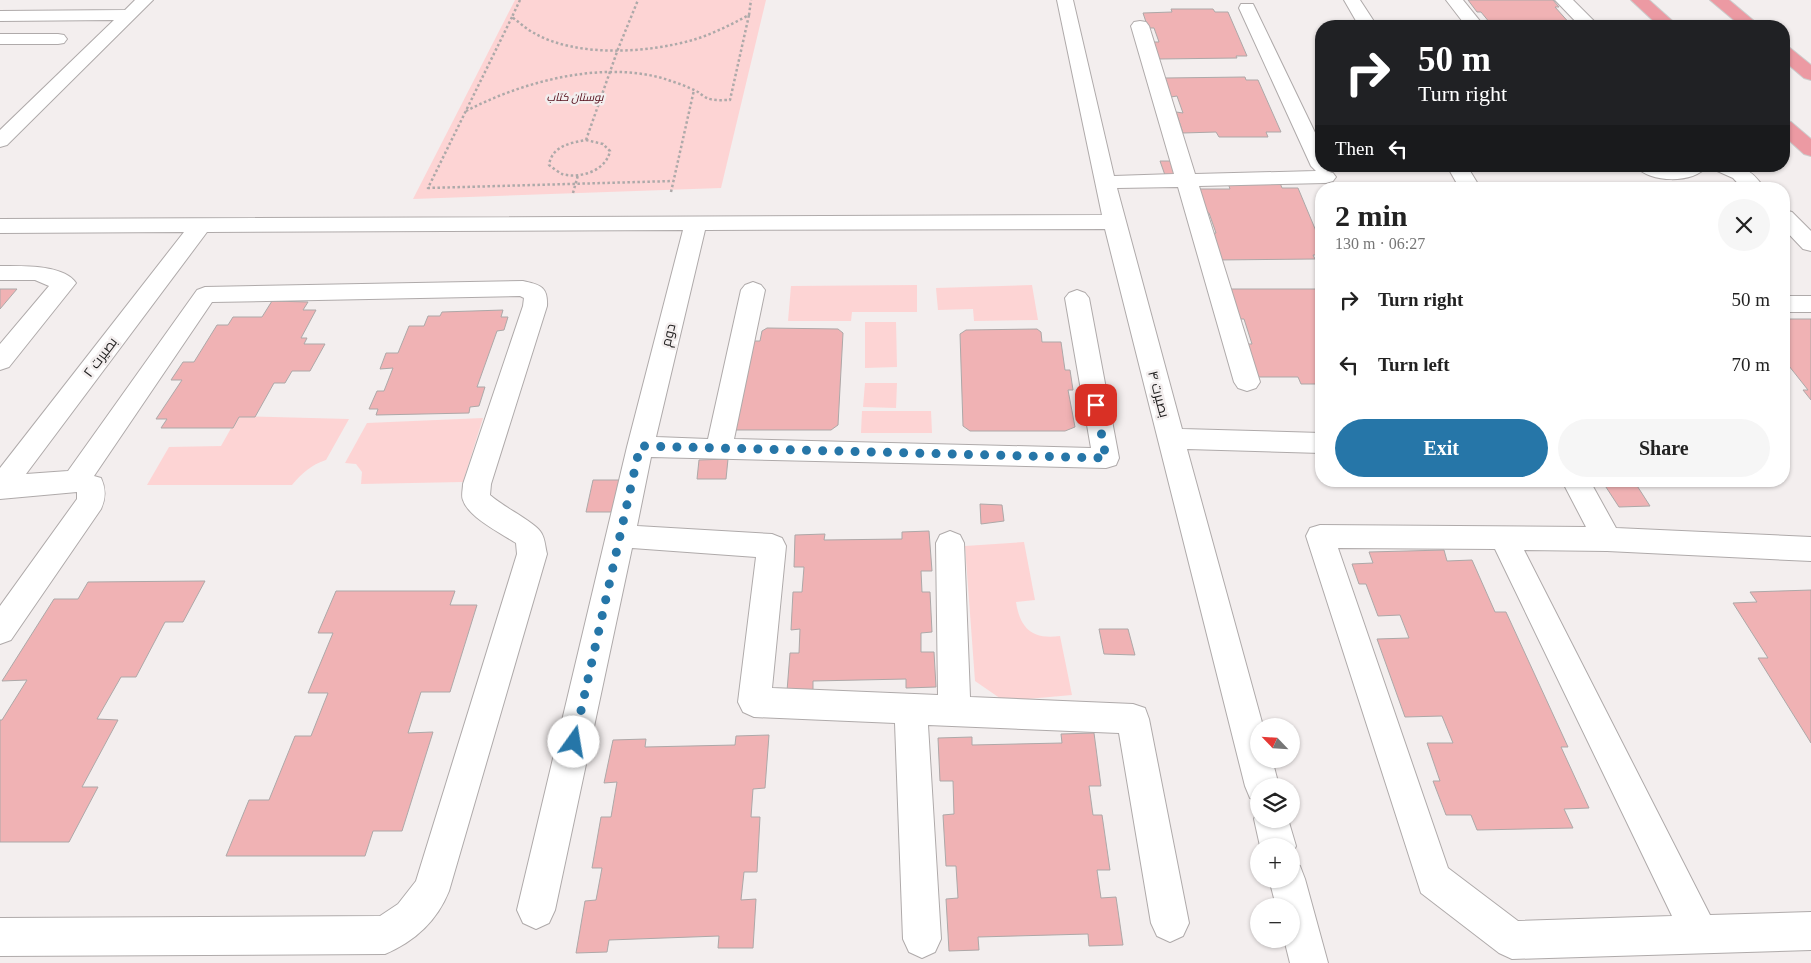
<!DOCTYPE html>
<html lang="en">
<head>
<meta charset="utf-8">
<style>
	:root { --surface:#fff; --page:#f6f6f6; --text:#222; --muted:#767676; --accent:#2676a8 }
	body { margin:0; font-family:"Times New Roman",Cairo,serif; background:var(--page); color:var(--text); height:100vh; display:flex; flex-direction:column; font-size:19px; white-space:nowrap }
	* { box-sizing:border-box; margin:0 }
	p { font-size:16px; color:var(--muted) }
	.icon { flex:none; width:28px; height:28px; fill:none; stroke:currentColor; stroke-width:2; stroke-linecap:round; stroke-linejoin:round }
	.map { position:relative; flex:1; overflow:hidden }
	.panel { position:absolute; left:1315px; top:182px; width:475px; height:305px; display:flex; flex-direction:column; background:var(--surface); border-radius:20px; box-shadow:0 1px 4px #0004 }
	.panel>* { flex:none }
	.banner { position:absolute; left:1315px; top:20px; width:475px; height:152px; border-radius:20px; box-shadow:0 1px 4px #0004; background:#202124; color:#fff; overflow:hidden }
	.needle { width:32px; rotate:295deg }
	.fabs { position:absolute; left:1250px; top:718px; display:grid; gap:10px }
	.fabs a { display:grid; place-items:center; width:50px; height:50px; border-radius:50%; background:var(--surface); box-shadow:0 1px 4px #0004; font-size:25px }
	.pin { position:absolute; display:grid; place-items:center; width:42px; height:42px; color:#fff; margin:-21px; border-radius:10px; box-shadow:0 2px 8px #0006 }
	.me { position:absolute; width:55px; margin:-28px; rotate:13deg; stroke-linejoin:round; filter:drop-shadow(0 0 4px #0008) }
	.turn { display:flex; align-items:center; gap:18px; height:105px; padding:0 20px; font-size:22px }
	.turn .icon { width:65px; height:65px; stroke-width:2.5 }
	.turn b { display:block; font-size:35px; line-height:42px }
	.then { display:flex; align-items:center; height:48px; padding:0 20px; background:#0003; gap:10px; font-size:19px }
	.round { display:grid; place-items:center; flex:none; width:52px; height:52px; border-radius:26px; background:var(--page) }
	.headline { display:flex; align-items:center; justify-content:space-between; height:85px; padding:0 20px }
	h1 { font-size:30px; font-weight:700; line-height:38px }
	.cta { display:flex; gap:10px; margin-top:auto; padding:10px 20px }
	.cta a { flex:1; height:58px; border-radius:30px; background:var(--accent); color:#fff; font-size:20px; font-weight:700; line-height:58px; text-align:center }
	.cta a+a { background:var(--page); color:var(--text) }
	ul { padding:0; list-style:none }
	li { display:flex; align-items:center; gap:15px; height:65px; padding:0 20px }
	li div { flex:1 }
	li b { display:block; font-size:19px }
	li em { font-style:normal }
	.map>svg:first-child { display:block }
</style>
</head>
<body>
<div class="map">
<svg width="1811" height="963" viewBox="0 0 1811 963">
	<rect width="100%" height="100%" fill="#f3eeee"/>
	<path fill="#fdd4d4" d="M515,0H766L721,188L413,199Z
		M917,285V312H852L851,321H788L791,286Z
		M1032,285L1038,320L974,321L973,309L938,310L936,288Z
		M865,322H896L897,367L865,368Z
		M865,383H897L896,408L863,407Z
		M862,411H931L932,433H861Z
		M238,416L349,419L326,460C311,465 302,473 292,485H147L169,447L221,446Z
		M483,418L463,482L361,484L362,472L356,464L345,463L367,423Z
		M1024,542L1035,600L1016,602C1020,628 1032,640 1060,636L1072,695L1004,701L975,681L965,546Z"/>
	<path fill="#f0b2b4" stroke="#ada8a8" d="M1468,0H1553L1559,7H1555L1572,26H1489L1486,23H1490L1481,12H1477Z
		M1171,9H1213L1215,12H1228L1247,56H1236L1237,58L1159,59L1153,42H1159L1154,28H1148L1143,13L1172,12Z
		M1245,77L1246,80H1258L1281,132H1266L1268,137H1219L1216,132L1183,133L1176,112L1183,113L1177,96L1171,97L1165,78Z
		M1160,161H1179L1184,177L1166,178Z
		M1228,183H1280L1282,188H1298L1321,243V255H1313L1315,259L1217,260L1209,234L1216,233L1209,213H1202L1194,189H1230Z
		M0,289H17L0,309Z
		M1227,289H1321V384H1301L1298,377H1255L1244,344H1252L1244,319H1236Z
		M272,301L308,302L303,310H316L301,338H307L304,344H325L310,371H292L285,383H274L255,417H239L233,428H161L167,419H156L182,380H171L183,362H194L217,325H228L233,317H262Z
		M503,310L501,317H508L504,330L497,331L477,387H485L479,406L470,407L469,413L376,415L378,409H369L377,391H384L393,368L380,369L386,353H398L409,326H424L428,316H440L442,312Z
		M1784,319H1811V400L1803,390H1808L1789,366H1784Z
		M767,328L838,329L843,333L838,425L831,430H736L727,425L742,341H760L762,331Z
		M1037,329L1041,332L1042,342H1061L1065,370H1070L1073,390H1068L1075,427L1065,431H970L963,426L960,334L966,330Z
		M728,459L726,479H697L699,460Z
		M593,480H630L624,512H586Z
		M1602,481H1634L1650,506L1619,507Z
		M980,504L1002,505L1004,521L981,524Z
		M929,531L932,571H921L922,592H930L932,632L921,633V652H934L936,687L906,688V679L813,681V690L787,691L790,653H799L800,629L791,630L793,592H802L804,567H794L795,535L825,534L824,540L902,539V532Z
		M1444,550L1447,561L1472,560L1495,612H1506L1568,747H1561L1589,808L1564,809L1573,828L1477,830L1471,815H1446L1433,781H1440L1427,743H1453L1442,716L1405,717L1377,639L1409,638L1400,615L1378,616L1366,584H1359L1352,564L1373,563L1369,552Z
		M205,581L183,622H165L136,677H121L97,719L118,720L82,787H98L69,842H0V720H2L27,680L2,681L54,599H78L88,582Z
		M1811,590V743L1758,658H1768L1733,603L1757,602L1750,592Z
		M336,591H455L450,605H477L450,692H421L408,733L433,732L402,831H373L365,856H226L249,800H269L295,736H311L328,693H308L333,633H318Z
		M1099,629H1128L1135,655L1104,654Z
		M1094,733L1101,786H1089L1093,815H1102L1110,870H1097L1101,898L1116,897L1123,945L1089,946L1088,934L978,937L979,950L949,951L946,899L958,898L956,866H946L943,815L954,814L953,781H940L938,738L972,737V745L1062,743L1061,734Z
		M769,735L765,788L753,789L751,817H760L757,872H744L741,900L756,899L753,948H718L719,936L609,940L607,952L576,953L585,901L596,900L602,868H592L601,817H611L617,782L604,783L613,740L646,739L645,747L735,745L736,736Z"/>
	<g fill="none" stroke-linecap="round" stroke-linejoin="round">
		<defs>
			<path id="street" d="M135,0H153L7,145L0,147V130L114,20L0,21V11L125,10Z
				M1057,0H1073L1114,176L1174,174L1131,26L1134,22L1140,21L1146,22L1149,26L1195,174L1316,171L1311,166L1239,8L1241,4H1253L1255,8L1321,145V166H1331L1326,171L1333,173L1336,177L1333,181L1326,183L1199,186L1260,382L1256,388L1247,391L1238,388L1234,382L1178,187L1117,188L1182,429L1321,433V453L1187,449L1263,726H1259V759H1272L1279,786H1259V801L1250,798L1245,786L1105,229L705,230L656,437L708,439L741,290L745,285L753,282L761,285L765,290L734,439L1091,448L1065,298L1069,293L1077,290L1085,293L1089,298L1119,458L1116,465L1106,468L651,457L637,526L772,534L782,538L786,546L772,688L938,695L936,543L940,535L950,531L960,535L964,543L970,697L1133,704L1145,708L1149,719L1189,923L1183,936L1170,942L1157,936L1151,923L1119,733L928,725L941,939L935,952L922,958L909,952L903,939L895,723L754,717L743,712L738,702L756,557L632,548L555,910L549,923L536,929L523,923L517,910L627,447L683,230L207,232L26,474L68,471L197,290L205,287L523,281C540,285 548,286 547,306L491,484L490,495C502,506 534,522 540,531C545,537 545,546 547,554L449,891C437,921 414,942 385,954L0,956V918L380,916L398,904L416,881L517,554L516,543C502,534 468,517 463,500C461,496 463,489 463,484L523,306L524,298L520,296L212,302L94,476L101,478C106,489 106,498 101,509L11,640L0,644V606L77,499V492L0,499V468L184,232L0,233V219L1102,215Z
				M1344,0H1360L1377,26H1359Z
				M1446,0H1463L1484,26H1466Z
				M1555,0H1573L1599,26H1580Z
				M0,34H58L64,35L67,39L64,43L58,44H0Z
				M1447,166H1467L1481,189H1460Z
				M1636,166H1707C1695,184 1648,183 1636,166Z
				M1712,166C1739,166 1749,165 1765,189H1743L1733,178L1715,170Z
				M1784,210L1792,212L1811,231V251L1803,249L1784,229Z
				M0,266C20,266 64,264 76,283L9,367L0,370V344L49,286L35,280H0Z
				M1784,296H1811V312H1784Z
				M1562,481H1590L1616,528L1811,537V561L1607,551L1524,550L1710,915L1811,912V950L1512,959L1499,953L1421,893L1306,536L1310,528L1320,525L1586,527ZM1338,548L1495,549L1672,916L1518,921L1448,868Z
				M1259,807V819H1288L1296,846L1291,857V846H1260L1254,819Z
				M1291,863L1300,866L1305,879L1328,963H1290L1284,939H1291V906H1276L1269,879H1291Z"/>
			<path id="primary" d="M1631,0H1649L1678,26H1659Z
				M1710,0H1729L1760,26H1741Z
				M1784,47L1790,48L1811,65V80L1804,78L1784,61Z
				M1784,120L1791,122L1811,139V156L1804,154L1784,136Z"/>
		</defs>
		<use href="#street" stroke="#afaaaa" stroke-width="2"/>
		<use href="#primary" stroke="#cdcdcd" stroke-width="2"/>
		<path stroke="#ada9a9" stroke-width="2.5" stroke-dasharray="2.5 2.5" stroke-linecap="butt" d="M520,0L512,17C519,22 526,29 534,33C577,58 650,53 696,39C715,33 732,24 749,15L751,0
			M512,17L428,188L674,181
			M466,111C522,82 599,61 662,78C674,82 687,86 698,92C701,94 704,97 707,98C713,101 724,100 730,100L749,15
			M586,140L603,144L610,151C606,171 580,179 562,174C558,172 553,168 549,165C552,146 570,143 586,140Z
			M586,140L618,49L638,0
			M671,192L694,90
			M573,193L578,175"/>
		<use href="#street" fill="#fff" fill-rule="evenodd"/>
		<use href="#primary" fill="#ec9aa3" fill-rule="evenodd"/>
	</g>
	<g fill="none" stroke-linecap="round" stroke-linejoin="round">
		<path stroke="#2676a8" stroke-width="9" stroke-dasharray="0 16.2" d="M574,742L640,446L1106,458L1096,405"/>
	</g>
	<g text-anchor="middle" stroke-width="5" stroke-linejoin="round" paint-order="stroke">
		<g font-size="11" font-style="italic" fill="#520b18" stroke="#f3eeee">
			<text x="575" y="101">بوستان کتاب</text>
		</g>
		<g font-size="14" fill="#1d1c1c" stroke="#f3eeee">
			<text transform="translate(668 335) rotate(-76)" y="5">دوم</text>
			<text transform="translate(100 357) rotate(-53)" y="5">بصیرت ۲</text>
			<text transform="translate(1159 394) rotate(75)" y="5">بصیرت ۴</text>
		</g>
	</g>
</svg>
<div class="fabs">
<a><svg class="needle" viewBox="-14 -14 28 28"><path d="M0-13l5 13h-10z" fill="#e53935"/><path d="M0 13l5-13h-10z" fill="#767676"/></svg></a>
<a><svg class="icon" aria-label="layers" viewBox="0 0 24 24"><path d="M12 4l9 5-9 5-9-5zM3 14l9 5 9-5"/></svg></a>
<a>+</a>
<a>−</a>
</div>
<div class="pin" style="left:1096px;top:405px;background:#d93025"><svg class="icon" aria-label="arrive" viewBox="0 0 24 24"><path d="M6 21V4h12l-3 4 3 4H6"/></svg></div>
<svg class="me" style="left:574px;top:742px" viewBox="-20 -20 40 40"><circle r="19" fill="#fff"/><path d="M0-13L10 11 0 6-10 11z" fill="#2676a8"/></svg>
<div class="banner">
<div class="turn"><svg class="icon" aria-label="right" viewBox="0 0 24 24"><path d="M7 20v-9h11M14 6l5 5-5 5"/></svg><div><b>50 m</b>Turn right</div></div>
<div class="then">Then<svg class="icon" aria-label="left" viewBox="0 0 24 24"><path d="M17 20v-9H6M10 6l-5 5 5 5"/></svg></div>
</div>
<section class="panel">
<div class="headline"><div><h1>2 min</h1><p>130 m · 06:27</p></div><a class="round"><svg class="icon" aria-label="close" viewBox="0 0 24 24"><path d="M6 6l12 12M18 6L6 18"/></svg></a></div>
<ul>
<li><svg class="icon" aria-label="right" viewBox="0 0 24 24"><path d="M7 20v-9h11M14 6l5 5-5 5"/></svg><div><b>Turn right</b></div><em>50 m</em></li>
<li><svg class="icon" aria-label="left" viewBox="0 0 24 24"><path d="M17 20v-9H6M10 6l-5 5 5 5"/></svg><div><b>Turn left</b></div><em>70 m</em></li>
</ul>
<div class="cta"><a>Exit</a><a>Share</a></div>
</section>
</div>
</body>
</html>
